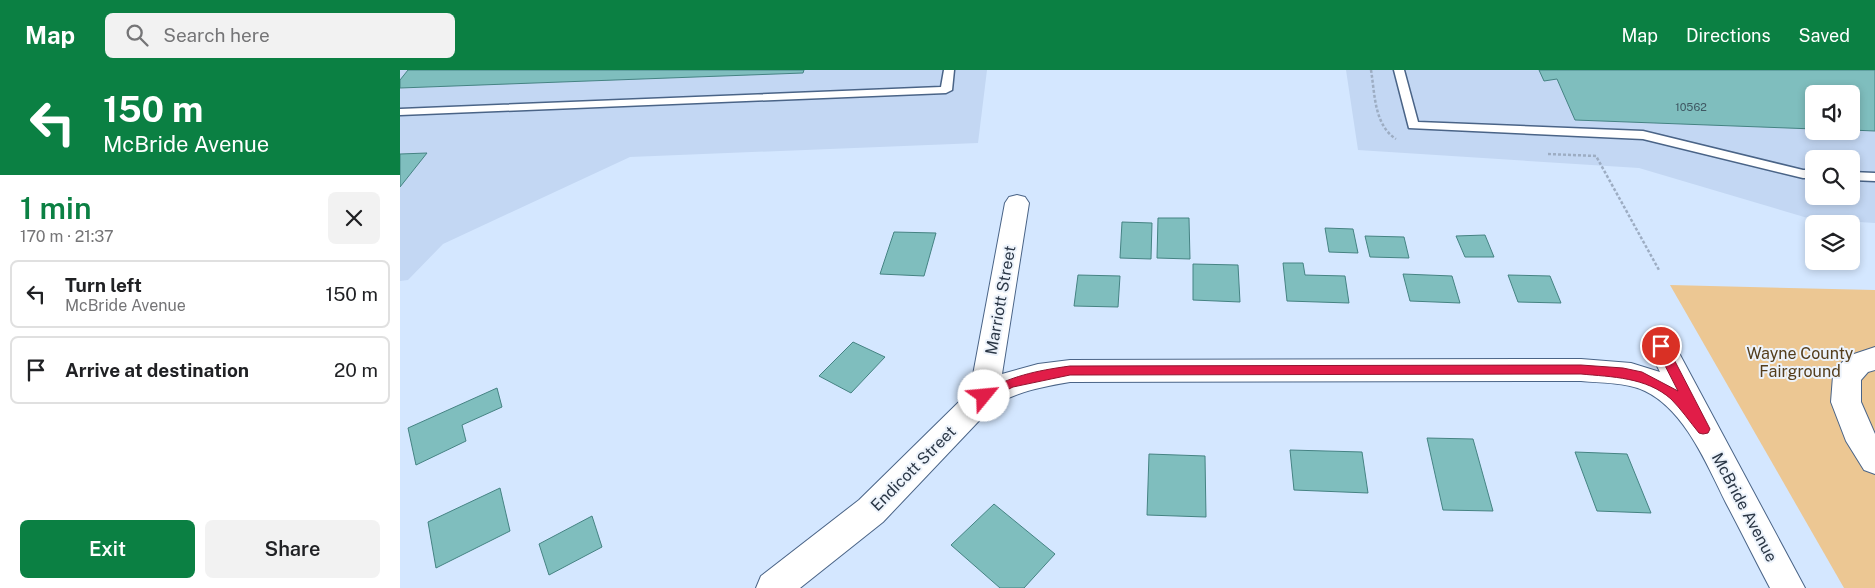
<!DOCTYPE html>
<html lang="en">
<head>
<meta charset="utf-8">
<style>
	:root { --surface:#fff; --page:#f2f2f2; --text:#202124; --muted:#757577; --line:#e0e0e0; --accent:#0b8043 }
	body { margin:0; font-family:"Public Sans",sans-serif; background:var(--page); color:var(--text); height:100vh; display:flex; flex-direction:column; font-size:19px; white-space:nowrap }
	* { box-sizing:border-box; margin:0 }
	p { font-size:16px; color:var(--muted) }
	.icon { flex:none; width:28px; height:28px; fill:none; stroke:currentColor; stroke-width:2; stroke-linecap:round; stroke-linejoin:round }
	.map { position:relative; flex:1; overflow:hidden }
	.drawer { display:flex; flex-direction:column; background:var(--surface); width:400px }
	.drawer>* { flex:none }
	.hud { background:#0b8043; color:#fff; overflow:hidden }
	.buttons { position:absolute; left:1405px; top:15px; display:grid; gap:10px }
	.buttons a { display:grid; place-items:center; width:55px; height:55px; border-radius:8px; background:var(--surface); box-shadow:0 2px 8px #0003; font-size:25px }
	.pin { position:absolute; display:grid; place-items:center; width:42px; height:42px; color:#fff; margin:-21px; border:2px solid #fff; border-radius:50%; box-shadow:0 1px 5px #0007 }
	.me { position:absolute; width:55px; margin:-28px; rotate:62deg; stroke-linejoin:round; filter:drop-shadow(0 0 4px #0008) }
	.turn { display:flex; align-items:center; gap:18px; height:105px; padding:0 20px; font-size:22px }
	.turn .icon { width:65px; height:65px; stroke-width:2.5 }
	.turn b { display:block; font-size:35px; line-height:42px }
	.round { display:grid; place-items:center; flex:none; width:52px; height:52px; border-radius:8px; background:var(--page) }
	.overview { display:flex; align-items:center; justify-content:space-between; height:85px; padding:0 20px }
	h1 { font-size:30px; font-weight:600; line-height:38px; color:var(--accent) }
	.primary-button { display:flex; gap:10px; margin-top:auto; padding:10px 20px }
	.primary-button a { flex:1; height:58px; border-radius:8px; background:var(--accent); color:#fff; font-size:20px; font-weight:600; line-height:58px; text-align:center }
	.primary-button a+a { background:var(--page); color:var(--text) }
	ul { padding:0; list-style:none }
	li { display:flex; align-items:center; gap:15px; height:68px; margin:0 10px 8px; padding:0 10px; border:2px solid var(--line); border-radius:8px }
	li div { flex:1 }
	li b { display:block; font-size:19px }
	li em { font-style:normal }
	header { display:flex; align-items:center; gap:30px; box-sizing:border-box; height:70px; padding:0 25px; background:var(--accent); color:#fff }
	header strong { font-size:24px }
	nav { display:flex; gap:28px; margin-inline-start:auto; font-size:18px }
	.search { width:350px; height:45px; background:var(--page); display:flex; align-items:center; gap:12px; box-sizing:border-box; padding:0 18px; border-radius:8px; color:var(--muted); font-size:19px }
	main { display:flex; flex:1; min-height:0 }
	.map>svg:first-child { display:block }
</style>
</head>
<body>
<header>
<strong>Map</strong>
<div class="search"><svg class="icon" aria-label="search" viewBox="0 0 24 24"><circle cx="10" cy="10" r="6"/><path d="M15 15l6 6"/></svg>Search here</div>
<nav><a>Map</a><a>Directions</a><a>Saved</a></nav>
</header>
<main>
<section class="drawer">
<div class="hud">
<div class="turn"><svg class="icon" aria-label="left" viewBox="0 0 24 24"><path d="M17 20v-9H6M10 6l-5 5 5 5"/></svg><div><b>150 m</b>McBride Avenue</div></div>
</div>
<div class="overview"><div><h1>1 min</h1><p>170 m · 21:37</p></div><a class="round"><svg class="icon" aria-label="close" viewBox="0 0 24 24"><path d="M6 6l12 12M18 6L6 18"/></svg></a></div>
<ul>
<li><svg class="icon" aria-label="left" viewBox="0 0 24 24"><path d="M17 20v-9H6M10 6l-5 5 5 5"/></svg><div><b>Turn left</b><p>McBride Avenue</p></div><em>150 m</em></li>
<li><svg class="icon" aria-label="arrive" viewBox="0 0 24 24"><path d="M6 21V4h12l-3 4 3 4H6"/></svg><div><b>Arrive at destination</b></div><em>20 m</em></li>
</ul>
<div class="primary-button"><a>Exit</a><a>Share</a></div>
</section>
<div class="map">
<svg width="1475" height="518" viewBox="0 0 1475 518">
	<rect width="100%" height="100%" fill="#d4e7ff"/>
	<path fill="#c3d7f3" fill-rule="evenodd" d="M0,0H587L578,73L230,87L43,174L8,210L0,211Z
		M946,0H1475V153L1411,149L1239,98L958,80ZM1414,24H1451V61H1414ZM1414,89H1451V126H1414Z"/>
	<path fill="#ecc793" d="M1270,215L1475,220V518H1444Z"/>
	<path fill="#7fbebe" stroke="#458383" d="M8,0H404L403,3L0,18V10Z
		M1139,0H1475V61L1451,60V24H1414V59L1175,50L1157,9L1144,11Z
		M27,83L0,117V84Z
		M758,148H789L790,189L757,188Z
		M722,152L752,153L751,189L720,188Z
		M925,158L953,159L958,183L929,182Z
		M494,162L536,163L524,206L480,204Z
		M1085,165L1094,187H1065L1056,166Z
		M965,166L1004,167L1009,188L970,187Z
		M883,193H903L905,205L945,206L949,233L887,231Z
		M793,194L838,195L840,232L793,230Z
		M1003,204L1052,206L1060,233L1010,231Z
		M678,205L720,206L718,237L674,236Z
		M1108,205L1150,206L1161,233L1118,232Z
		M453,272L485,287L451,323L419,306Z
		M97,318L102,337L62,355L66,371L16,395L8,358Z
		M1027,368L1073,369L1093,441L1043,440Z
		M890,380L962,382L968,423L894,420Z
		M1175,382L1227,384L1251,443L1197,441Z
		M749,384L805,386L806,447L747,445Z
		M100,418L110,461L36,498L28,452Z
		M594,434L655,484L624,518H600L551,475Z
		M192,446L202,477L149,505L139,474Z"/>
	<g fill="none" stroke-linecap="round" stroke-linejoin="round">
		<defs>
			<path id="service" d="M544,0H554L552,20L546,23L0,45V39L541,17Z
				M994,0H1004L1018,52L1243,61L1403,100H1414V108H1403L1243,69L1009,58Z
				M1451,102L1475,103V111L1451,110Z"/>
			<path id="minor" d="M617,125L625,127L629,133L602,304L638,294L670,290L1181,289L1231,293L1260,302L1247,276L1251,268L1261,265L1271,268L1405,518H1370C1355,490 1341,461 1326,433C1307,395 1285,340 1245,321C1226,312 1201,313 1181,311L670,312C641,317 620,321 594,335L483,452L400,518H356L361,506L459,430L570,321L605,133L609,127Z
				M1475,277V300L1468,302L1461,310V332L1475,364V404L1464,400L1446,371L1431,332L1433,306L1437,298L1448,286Z"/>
		</defs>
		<use href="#service" stroke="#4a6487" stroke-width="3"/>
		<use href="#minor" stroke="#4a6487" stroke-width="2"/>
		<path stroke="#9dadc3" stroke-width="2.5" stroke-dasharray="3 2" stroke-linecap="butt" d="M971,0C975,24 974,55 996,69
			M1148,84L1196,86L1259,200"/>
		<use href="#service" fill="#fff" fill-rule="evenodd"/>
		<use href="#minor" fill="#fff" fill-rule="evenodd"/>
	</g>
	<path fill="#e11d48" stroke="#92132f" d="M1261,271L1265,272L1308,355L1310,359L1308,363L1303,364L1299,363C1290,352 1281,339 1271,329C1246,307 1212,307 1181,304L670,305L613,317L584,331L580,330L578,326L580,323C612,306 634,301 670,296L1181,295L1223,298L1242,302L1278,321L1255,276Z"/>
	<g text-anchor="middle" stroke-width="4" stroke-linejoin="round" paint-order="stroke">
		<g font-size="11" fill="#3f5863">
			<text x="1291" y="41">10562</text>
		</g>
		<g font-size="16" fill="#2a3645" stroke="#edf3fb">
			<text transform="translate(600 230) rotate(-80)" y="6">Marriott Street</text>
			<text transform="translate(513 398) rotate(-45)" y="6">Endicott Street</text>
			<text transform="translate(1345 437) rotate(62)" y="6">McBride Avenue</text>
		</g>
		<g font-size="16" fill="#543d1b" stroke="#edf3fb">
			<text x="1400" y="289">Wayne County<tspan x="1400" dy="18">Fairground</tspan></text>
		</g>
	</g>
</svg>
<div class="buttons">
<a><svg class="icon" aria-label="sound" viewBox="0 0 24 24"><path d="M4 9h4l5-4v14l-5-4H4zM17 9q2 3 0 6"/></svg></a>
<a><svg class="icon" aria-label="search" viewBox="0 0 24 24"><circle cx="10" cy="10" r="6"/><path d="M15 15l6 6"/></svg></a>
<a><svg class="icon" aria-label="layers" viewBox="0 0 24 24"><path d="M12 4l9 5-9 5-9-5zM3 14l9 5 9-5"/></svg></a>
</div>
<div class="pin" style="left:1261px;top:276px;background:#d93025"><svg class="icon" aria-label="arrive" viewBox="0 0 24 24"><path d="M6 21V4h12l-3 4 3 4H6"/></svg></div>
<svg class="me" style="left:584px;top:326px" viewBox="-20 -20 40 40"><circle r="19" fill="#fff"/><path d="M0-13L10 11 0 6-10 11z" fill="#e11d48"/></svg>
</div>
</main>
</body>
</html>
